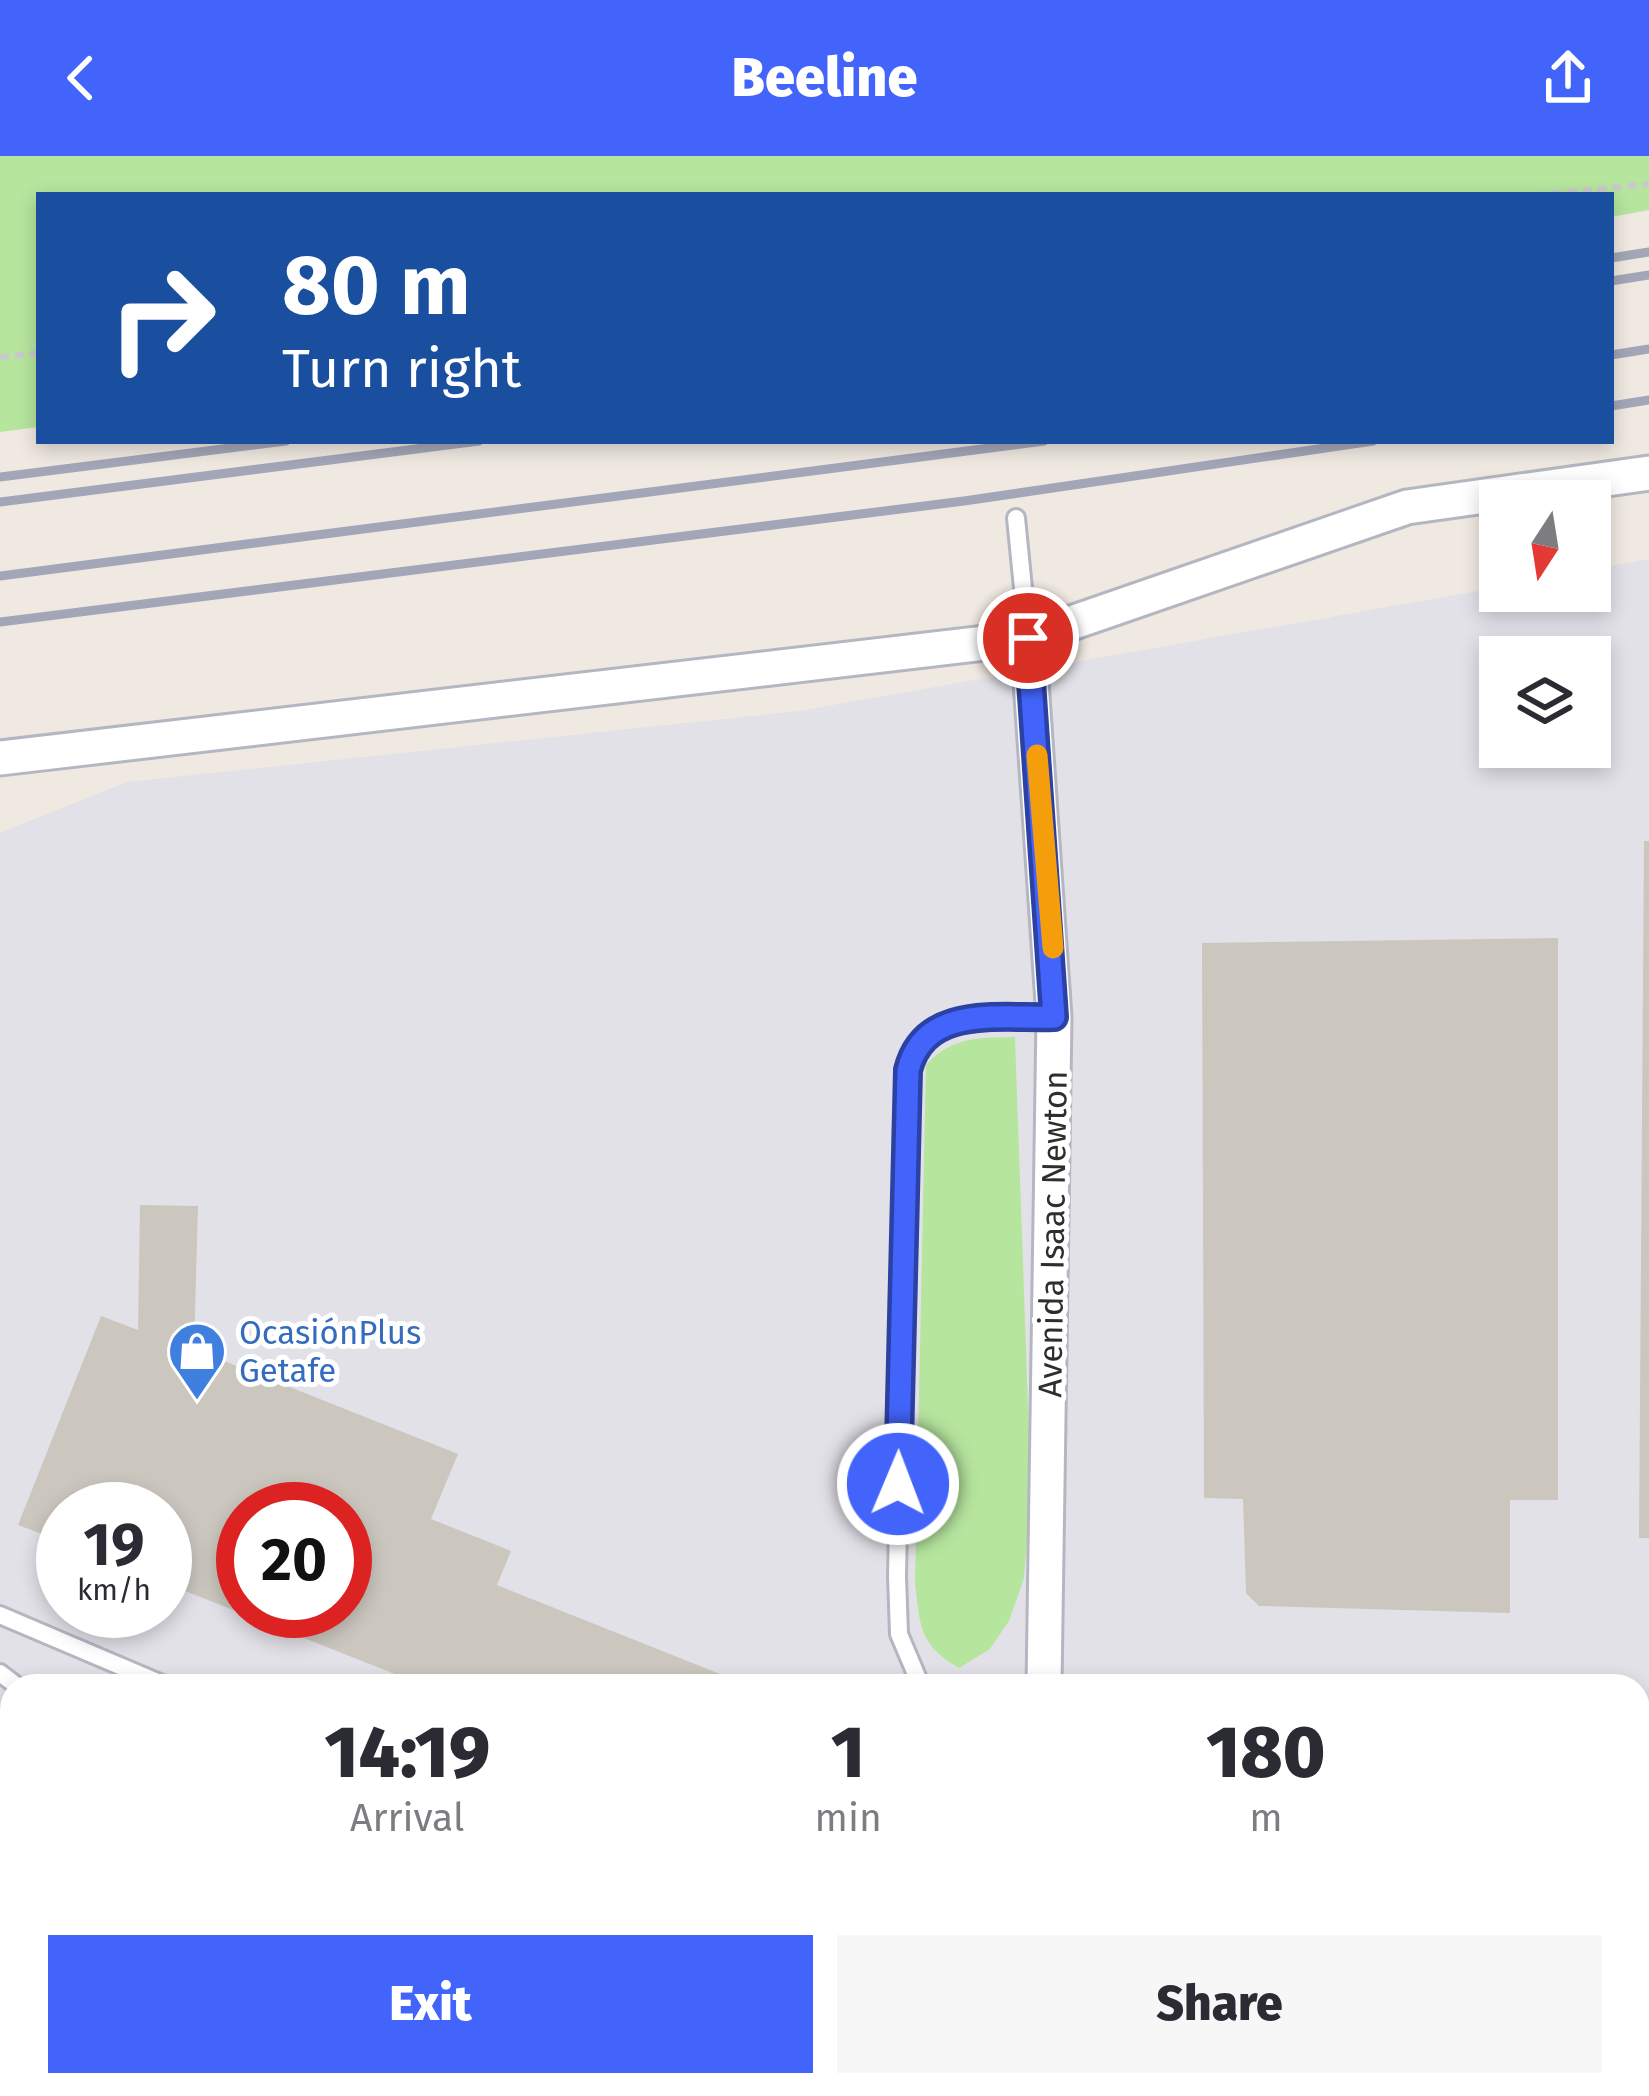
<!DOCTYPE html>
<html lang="en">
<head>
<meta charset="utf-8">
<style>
	:root { --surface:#fff; --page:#f7f7f7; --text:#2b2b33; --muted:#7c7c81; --accent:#4264fb }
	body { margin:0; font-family:"Fira Sans",sans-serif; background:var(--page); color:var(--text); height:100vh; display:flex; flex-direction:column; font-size:45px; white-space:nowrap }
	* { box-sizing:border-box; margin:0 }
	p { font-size:39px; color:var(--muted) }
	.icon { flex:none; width:66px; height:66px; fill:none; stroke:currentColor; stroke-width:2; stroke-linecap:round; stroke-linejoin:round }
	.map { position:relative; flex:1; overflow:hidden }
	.panel { position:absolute; left:0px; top:1518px; width:1650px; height:423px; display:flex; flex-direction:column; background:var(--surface); border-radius:36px 36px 0 0; box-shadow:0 6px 18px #0003 }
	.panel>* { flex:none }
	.banner { position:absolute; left:36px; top:36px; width:1578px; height:252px; border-radius:0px; box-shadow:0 6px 18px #0003; background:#1a4fa0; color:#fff; overflow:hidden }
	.needle { width:78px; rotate:192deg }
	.controls { position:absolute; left:1479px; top:324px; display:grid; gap:24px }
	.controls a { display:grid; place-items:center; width:132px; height:132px; border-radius:0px; background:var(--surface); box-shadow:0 6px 18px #0003; font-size:60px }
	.speed { position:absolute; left:36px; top:1326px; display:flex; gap:24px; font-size:60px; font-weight:700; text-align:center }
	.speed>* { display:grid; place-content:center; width:156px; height:156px; border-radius:50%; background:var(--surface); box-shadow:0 6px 18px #0003; line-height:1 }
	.speed small { font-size:30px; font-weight:400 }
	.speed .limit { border:18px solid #d22; background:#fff; color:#111 }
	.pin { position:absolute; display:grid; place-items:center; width:102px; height:102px; color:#fff; margin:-51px; border:6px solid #fff; border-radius:50%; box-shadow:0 3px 12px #0007 }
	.me { position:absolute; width:132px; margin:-66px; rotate:1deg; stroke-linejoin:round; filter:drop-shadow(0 0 9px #0008) }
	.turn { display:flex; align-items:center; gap:42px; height:252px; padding:0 48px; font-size:54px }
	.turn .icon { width:156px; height:156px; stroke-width:2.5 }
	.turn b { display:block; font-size:84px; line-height:102px }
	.eta { display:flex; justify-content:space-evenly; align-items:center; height:204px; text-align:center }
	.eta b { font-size:72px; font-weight:800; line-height:84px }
	.cta { display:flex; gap:24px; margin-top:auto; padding:24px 48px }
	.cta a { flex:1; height:138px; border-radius:0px; background:var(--accent); color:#fff; font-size:48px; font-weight:800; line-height:138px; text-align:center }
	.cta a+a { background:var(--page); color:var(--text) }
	header { display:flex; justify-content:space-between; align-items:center; height:156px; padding:0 48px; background:var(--accent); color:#fff; font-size:54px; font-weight:800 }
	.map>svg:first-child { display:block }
</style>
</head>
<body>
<header><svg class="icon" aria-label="back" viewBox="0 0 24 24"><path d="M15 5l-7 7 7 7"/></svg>Beeline<svg class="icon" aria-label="share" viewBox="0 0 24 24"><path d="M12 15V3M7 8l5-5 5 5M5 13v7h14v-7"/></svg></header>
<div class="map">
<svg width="1649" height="1940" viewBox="0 0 1649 1940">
	<rect width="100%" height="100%" fill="#efe9e1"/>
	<path fill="#e3e1e8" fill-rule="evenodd" d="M1649,403V1940H0V677L127,626L799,555L1500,431V435H1590V414ZM1500,501H1590V591H1500ZM63,1353H165V1455H63ZM243,1353H345V1455H243ZM12,1530H1638V1929H12Z"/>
	<path fill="#b6e59e" d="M0,0H1649V54L1611,61V39H39V271L0,276Z
		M1015,881L1031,1336L1024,1422L1009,1465L990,1493L959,1512C919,1489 920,1470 915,1427L926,909C952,880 979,882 1015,881Z
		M1638,1629H1649V1731H1638Z
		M1638,1829L1649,1830V1940H1484L1485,1929H1638Z"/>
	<path fill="#cbc7bf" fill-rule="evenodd" d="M1644,685H1649V1382H1639Z
		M1558,782V1344H1510V1457L1259,1450L1246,1437L1243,1343L1204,1342L1202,787Z
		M140,1049L198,1050L194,1193L458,1298L431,1363L511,1395L497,1429L750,1530H425L165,1427V1353H63V1386L18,1369L101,1160L138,1174ZM243,1353H345V1455H243Z
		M30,1929H90L88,1940H28Z
		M589,1929H756L754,1940H641Z
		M1132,1929L1146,1930L1188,1929L1186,1940H1130Z
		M1367,1929H1400L1398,1940H1365Z"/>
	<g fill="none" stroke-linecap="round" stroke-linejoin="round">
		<defs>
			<path id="service" d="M1016,362L1028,482
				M0,1459L167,1530
				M0,1517L17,1530
				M921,1530L899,1478L897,1420L907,914C924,848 999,863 1054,861
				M0,1568L12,1571
				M0,1601L12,1604
				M0,1679L12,1618
				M271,1929L276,1940
				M139,1940L141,1929
				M464,1940L469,1929
				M528,1940L531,1929
				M557,1940L559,1929
				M654,1940L657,1929
				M678,1940L681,1929
				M702,1940L704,1929
				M729,1940L731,1929
				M833,1940L835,1929"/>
			<path id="minor" d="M1028,482L1054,861L1044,1530
				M0,602L1028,482L1407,351L1649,317
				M1638,1603H1649
				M1638,1771H1649
				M966,1940L967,1929
				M1015,1940L1018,1929"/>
		</defs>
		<use href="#service" stroke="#b4b7c1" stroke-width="22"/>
		<use href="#minor" stroke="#b4b7c1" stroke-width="39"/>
		<path stroke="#c9c9c9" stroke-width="6" stroke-dasharray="9 6" stroke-linecap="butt" d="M1538,39L1649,28
			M0,201L39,197"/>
		<use href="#service" stroke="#fff" stroke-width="16"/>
		<use href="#minor" stroke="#fff" stroke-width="33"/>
		<path stroke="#a3a6b8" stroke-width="9" d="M1611,102L1649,96
			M1611,125L1649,119
			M1611,199L1649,193
			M1611,250L1649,244
			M0,321L286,285
			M0,346L479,285
			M0,420L1044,285
			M0,466L964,345L1373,285"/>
	</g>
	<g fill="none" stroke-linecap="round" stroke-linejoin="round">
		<defs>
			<path id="route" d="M898,1328L908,914C925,848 999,863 1054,861L1028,482"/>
		</defs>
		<use href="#route" stroke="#2b41a3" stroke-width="30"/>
		<use href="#route" stroke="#4264fb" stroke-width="21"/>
		<path stroke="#f59e0b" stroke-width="21" d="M1037,599L1053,792"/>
	</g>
	<defs>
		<symbol id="shop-pin" viewBox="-11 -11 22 30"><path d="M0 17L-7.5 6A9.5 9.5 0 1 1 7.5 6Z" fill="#3f7fe0" stroke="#fff"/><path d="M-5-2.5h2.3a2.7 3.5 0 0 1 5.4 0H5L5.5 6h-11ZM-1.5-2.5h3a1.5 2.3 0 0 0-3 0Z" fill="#fff"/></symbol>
	</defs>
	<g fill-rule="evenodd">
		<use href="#shop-pin" x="164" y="1162" width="66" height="90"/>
	</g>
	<g text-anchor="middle" stroke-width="10" stroke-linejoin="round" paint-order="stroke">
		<g font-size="33" fill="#2e2e2e" stroke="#fff">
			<text transform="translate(1052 1078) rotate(-89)" y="12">Avenida Isaac Newton</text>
		</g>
		<g font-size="33" fill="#366cbe" stroke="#fff" text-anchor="start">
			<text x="239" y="1188">OcasiónPlus<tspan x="239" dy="38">Getafe</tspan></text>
		</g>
	</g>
</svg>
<div class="controls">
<a><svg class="needle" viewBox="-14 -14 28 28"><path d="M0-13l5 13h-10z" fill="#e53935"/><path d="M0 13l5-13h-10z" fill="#7c7c81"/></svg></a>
<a><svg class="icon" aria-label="layers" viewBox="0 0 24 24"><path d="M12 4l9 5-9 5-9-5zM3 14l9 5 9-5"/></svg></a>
</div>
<div class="speed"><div>19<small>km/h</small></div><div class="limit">20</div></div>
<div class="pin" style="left:1028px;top:482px;background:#d93025"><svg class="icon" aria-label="arrive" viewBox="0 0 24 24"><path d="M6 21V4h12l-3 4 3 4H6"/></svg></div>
<svg class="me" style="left:898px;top:1328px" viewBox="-20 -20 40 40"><circle r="17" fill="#4264fb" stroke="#fff" stroke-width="3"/><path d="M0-11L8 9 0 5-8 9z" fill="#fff"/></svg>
<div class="banner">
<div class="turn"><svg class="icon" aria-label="right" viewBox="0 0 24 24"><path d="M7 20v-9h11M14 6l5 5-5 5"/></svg><div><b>80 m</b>Turn right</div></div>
</div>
<section class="panel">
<div class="eta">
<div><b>14:19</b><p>Arrival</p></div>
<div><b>1</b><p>min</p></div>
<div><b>180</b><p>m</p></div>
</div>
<div class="cta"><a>Exit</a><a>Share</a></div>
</section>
</div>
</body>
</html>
